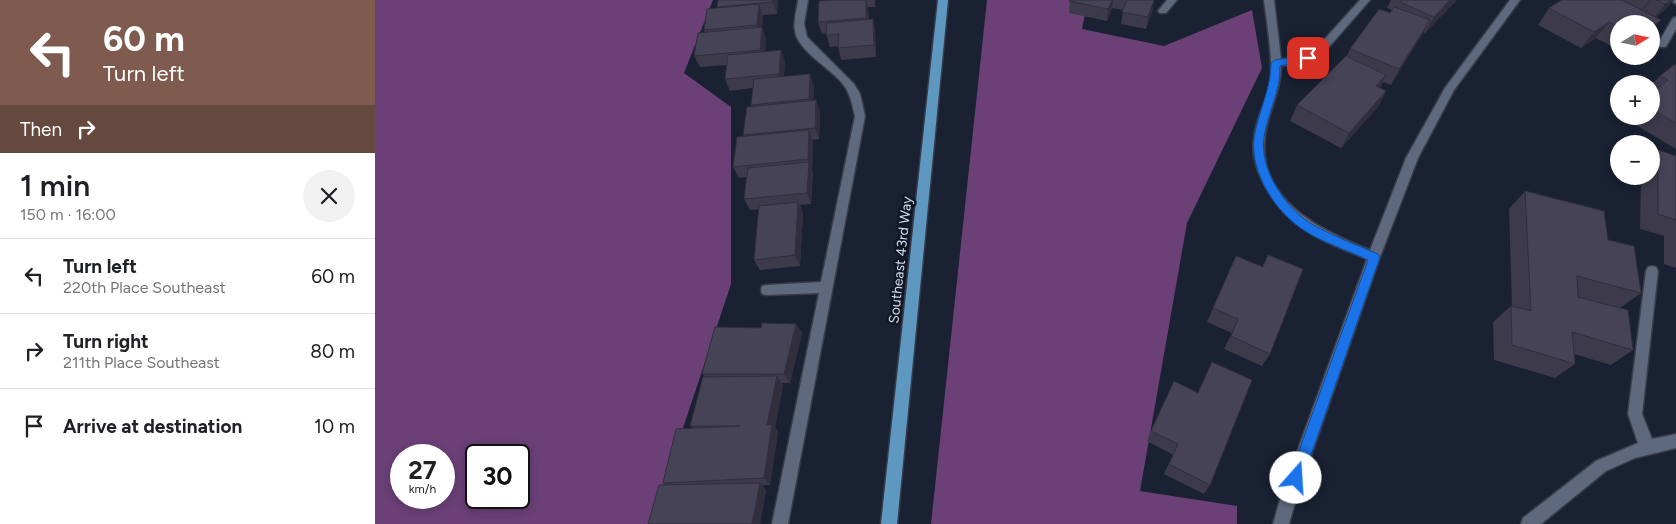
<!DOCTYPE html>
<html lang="en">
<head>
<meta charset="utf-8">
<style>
	:root { --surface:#fff; --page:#f2f2f2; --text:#202124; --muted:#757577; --line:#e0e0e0 }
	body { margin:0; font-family:Figtree,sans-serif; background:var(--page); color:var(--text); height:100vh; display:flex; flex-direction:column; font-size:19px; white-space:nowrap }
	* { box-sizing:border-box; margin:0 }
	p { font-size:16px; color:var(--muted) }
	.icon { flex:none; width:28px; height:28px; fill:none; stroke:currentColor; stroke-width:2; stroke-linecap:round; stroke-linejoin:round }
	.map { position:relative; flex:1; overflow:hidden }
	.drawer { display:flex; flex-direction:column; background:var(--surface); width:375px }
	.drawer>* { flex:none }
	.top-card { background:#7f5a4e; color:#fff; overflow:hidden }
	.needle { width:32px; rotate:80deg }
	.controls { position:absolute; left:1235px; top:15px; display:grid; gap:10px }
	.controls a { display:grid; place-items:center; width:50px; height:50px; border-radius:50%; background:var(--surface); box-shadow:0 2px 8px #0003; font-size:25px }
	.speed { position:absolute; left:15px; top:444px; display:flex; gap:10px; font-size:25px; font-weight:700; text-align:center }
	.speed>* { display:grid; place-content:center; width:65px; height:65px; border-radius:50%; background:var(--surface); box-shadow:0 2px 8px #0003; line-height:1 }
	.speed small { font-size:12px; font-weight:400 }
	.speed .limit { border:2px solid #111; border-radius:8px; background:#fff; color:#111 }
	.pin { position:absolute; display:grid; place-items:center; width:42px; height:42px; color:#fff; margin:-21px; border-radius:10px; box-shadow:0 2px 8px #0006 }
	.me { position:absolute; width:55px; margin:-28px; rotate:19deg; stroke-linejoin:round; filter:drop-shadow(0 0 4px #0008) }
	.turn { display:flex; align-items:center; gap:18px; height:105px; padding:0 20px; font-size:22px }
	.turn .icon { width:65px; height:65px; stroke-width:2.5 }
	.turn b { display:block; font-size:35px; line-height:42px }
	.then { display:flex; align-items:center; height:48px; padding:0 20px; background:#0003; gap:10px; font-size:19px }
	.round { display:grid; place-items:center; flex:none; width:52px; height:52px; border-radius:26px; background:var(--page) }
	.head { display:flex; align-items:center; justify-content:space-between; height:85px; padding:0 20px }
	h1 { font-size:30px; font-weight:600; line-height:38px }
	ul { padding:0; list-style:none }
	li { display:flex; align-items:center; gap:15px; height:75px; padding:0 20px; border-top:1px solid var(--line) }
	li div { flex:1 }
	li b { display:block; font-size:19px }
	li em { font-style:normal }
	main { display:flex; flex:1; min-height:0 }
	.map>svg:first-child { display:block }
</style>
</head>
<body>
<main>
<section class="drawer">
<div class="top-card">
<div class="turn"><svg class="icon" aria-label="left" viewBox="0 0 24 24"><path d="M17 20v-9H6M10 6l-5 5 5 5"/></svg><div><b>60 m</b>Turn left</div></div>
<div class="then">Then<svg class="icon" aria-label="right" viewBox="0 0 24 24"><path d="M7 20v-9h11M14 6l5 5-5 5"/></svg></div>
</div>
<div class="head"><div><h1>1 min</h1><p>150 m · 16:00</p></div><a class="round"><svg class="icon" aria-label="close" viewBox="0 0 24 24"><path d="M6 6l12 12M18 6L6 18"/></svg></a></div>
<ul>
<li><svg class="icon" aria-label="left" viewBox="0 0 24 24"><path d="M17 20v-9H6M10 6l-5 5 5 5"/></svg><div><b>Turn left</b><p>220th Place Southeast</p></div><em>60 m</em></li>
<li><svg class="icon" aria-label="right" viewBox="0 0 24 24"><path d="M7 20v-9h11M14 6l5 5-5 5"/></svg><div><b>Turn right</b><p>211th Place Southeast</p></div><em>80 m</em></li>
<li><svg class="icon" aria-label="arrive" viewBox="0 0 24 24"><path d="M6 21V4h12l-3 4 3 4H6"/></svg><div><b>Arrive at destination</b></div><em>10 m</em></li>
</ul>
</section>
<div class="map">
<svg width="1301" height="524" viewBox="0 0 1301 524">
	<rect width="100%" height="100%" fill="#192132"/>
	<path fill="#6a4076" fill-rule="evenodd" d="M0,0H338L309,73L356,107V284L276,524H0ZM26,455H69V498H26ZM101,455H144V498H101Z
		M612,0H713L707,29L789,46L877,10L887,68L812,223L765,491L862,506V524H556Z"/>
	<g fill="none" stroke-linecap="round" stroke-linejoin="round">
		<defs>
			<path id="minor" d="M423,0H433L429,24L432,37L479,84L485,94L490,116L413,524H397L444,293L392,295L387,294L386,290L387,286L392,285L446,282L480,116C477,104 475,92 467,83C455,68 423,51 420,31C418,21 422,10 423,0Z
				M792,0H802L791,13H785L783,11Z
				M889,0H899L906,59L924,58L938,52L985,0H995L946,56L925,64L906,66C906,91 893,112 890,136C881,200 947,231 995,250L1031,158L1070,88L1135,0H1145L1079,90L1043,158L1005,257L922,496L914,524H898L906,496L992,259C947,241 911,228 888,182C881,169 877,153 879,138C881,116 895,97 896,75C897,51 892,25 889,0Z
				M1295,0H1301V4Z
				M1301,17V29L1292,45L1290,47H1284L1282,45L1298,18Z
				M1277,266L1281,267L1283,271L1267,414L1277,439L1301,434V448L1260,458L1231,471L1166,524H1146L1148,518L1221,461L1263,443L1253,414L1271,271L1273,267Z"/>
			<path id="major" d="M563,0H573L522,524H506Z"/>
		</defs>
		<use href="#minor" stroke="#363c4a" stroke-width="3"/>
		<use href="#major" stroke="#363c4a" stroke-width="3"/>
		<use href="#minor" fill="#5e697d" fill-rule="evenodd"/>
		<use href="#major" fill="#5e98c0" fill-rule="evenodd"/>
	</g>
	<path fill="#3c3a4b" d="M403,0L402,14L388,15L387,27L391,39L390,52L406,50L410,62L409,76L439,86L438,100H441L445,112L444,139L437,140L438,142L437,171L438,173L436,204L425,205L428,213L425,266L385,270L379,260L384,209L375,210L369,199L371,177L364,178L358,167L369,136L368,135L376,107V105L378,88L355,91L350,79L352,65L325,67L319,56L330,33L329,30L343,8L342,7Z
		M450,0H500V7H493L494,20L498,19L500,31L501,57L466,60L463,46L455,47L451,33L447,34L443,22Z
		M695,0H779L777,12L771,29L746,24L748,10L737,8L732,21L694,13Z
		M1016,0H1082L1050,33L1048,32L1016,85L1008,82L1005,88L1011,91L1003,107L966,148L915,121L922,105L972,56L975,49L1015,13L1017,10L1012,8Z
		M1187,0H1299L1290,10L1281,17L1244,24V44H1242L1238,47L1221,38L1206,48L1163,25L1174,8Z
		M1301,65V149L1249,118L1251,116H1276V85L1285,76Z
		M1283,150L1301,156V268L1289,264V236L1265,229L1266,176H1276V156Z
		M1150,191L1233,240L1266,293L1245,308L1258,350L1236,365L1199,354L1200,364L1180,378L1119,360L1118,322L1136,306H1137L1134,209Z
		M893,255L895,354L887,366L849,349L857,333L832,322L838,308L887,267Z
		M421,324L427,333L415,383H407L408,385L400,428L403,432L395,485H387L391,490L385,524H273L291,485L288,483L318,428L315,426L330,377L327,374L386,328Z
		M837,362L835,485L829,494L789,474L798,455L772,441L776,431L823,392Z"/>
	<path fill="#312f3d" d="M398,0H403L402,14L398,2Z
		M491,0L493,9L494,30L491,18Z
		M737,0H738L737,8L732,21L733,9Z
		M779,0L777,12L771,29L773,17Z
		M1075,0H1082L1050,33L1059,17Z
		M1275,0H1276L1264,15L1260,17Z
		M1296,0H1299L1290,10L1276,21L1290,4Z
		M384,4L388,16L386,37L382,25Z
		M498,19L500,31L501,57L499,45Z
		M1055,20L1046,37L1016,85L1024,69Z
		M1286,20L1276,31V27Z
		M1234,22L1221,38L1206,48L1219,32Z
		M387,27L391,39L389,61L385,50Z
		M1244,39V42L1238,47Z
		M406,50L410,62L408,86L404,74Z
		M435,74L439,86L438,111L434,99Z
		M1011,75L1003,91L1001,86Z
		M1011,91L1003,107L966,148L974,133Z
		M441,100L445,112L444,139L440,128Z
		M434,130L438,142L436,204L432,193Z
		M423,202L428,213L425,266L420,255Z
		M421,324L427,333L415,383L409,374Z
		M402,376L408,385L400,428L403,432L395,485L389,478L392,425Z
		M385,483L391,490L385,524H377Z"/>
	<path fill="#464357" stroke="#312f3d" d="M343,0H398V2L342,7Z
		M459,0H491V18L443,22L444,1Z
		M695,0H737L733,9L694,1Z
		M752,0H779L773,17L747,12Z
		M1028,0H1075L1059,17L1025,2Z
		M1187,0H1247L1286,20L1276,27V24H1244V27L1234,22L1219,32L1174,8Z
		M1281,0H1296L1290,4Z
		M384,4L382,25L329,30L332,9Z
		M1019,7L1055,20L1024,69L975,49L1004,9L1015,13Z
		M498,19L499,45L463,48L464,34L451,35L452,23Z
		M387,27L385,50L319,56L323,33Z
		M406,50L404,74L350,79L353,55Z
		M971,56L1011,75L1001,86L1011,91L974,133L922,105Z
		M1300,64L1301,65V123L1276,109V93L1293,80L1285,76Z
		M435,74L434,99L376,105L379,79Z
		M441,100L440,128L368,135L372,107Z
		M434,130L433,159L358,167L362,137Z
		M1283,150L1301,156V220L1283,214Z
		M434,162L432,193L369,199L373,168Z
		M1150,191L1229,211L1233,240L1259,246L1266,293L1202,276L1203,297L1253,310L1258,350L1197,332L1200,364L1137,345L1136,306L1156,311Z
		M423,202L420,255L379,260L384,206Z
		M893,255L928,269L895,354L856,336L863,319L838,308L861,256L888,267Z
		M387,323L421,324L409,374H327L340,327L386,328Z
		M837,362L877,380L835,485L794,464L803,444L776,431L799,381L823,393Z
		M402,376L392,425L397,424L389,478L288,483L301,429L365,426H315L328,377Z
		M385,483L377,524H273L284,485Z"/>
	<path fill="#1a73e8" stroke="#114b97" d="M933,55L936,56V60L905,66C906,90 893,112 889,137C884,170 911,210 940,226C960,237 982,245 1003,254L1005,257L928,478L926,482L921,484L916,482L914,478L993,260C972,250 949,243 930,231C901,213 875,173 879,138C883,112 896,90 896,63L900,60Z"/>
	<g text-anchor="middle" stroke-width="5" stroke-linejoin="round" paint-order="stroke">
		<g font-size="14" fill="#d6dce7" stroke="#101727">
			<text transform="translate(525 260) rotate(-84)" y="5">Southeast 43rd Way</text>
		</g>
	</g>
</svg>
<div class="controls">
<a><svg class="needle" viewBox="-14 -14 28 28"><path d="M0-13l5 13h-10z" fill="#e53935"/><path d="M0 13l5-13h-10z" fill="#757577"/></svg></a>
<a>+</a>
<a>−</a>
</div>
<div class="speed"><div>27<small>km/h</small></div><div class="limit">30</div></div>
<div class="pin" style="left:933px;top:58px;background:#d93025"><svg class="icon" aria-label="arrive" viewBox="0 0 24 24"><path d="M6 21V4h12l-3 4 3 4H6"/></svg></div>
<svg class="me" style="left:921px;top:478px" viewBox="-20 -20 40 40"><circle r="19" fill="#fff"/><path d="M0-13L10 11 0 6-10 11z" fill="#1a73e8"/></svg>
</div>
</main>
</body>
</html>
